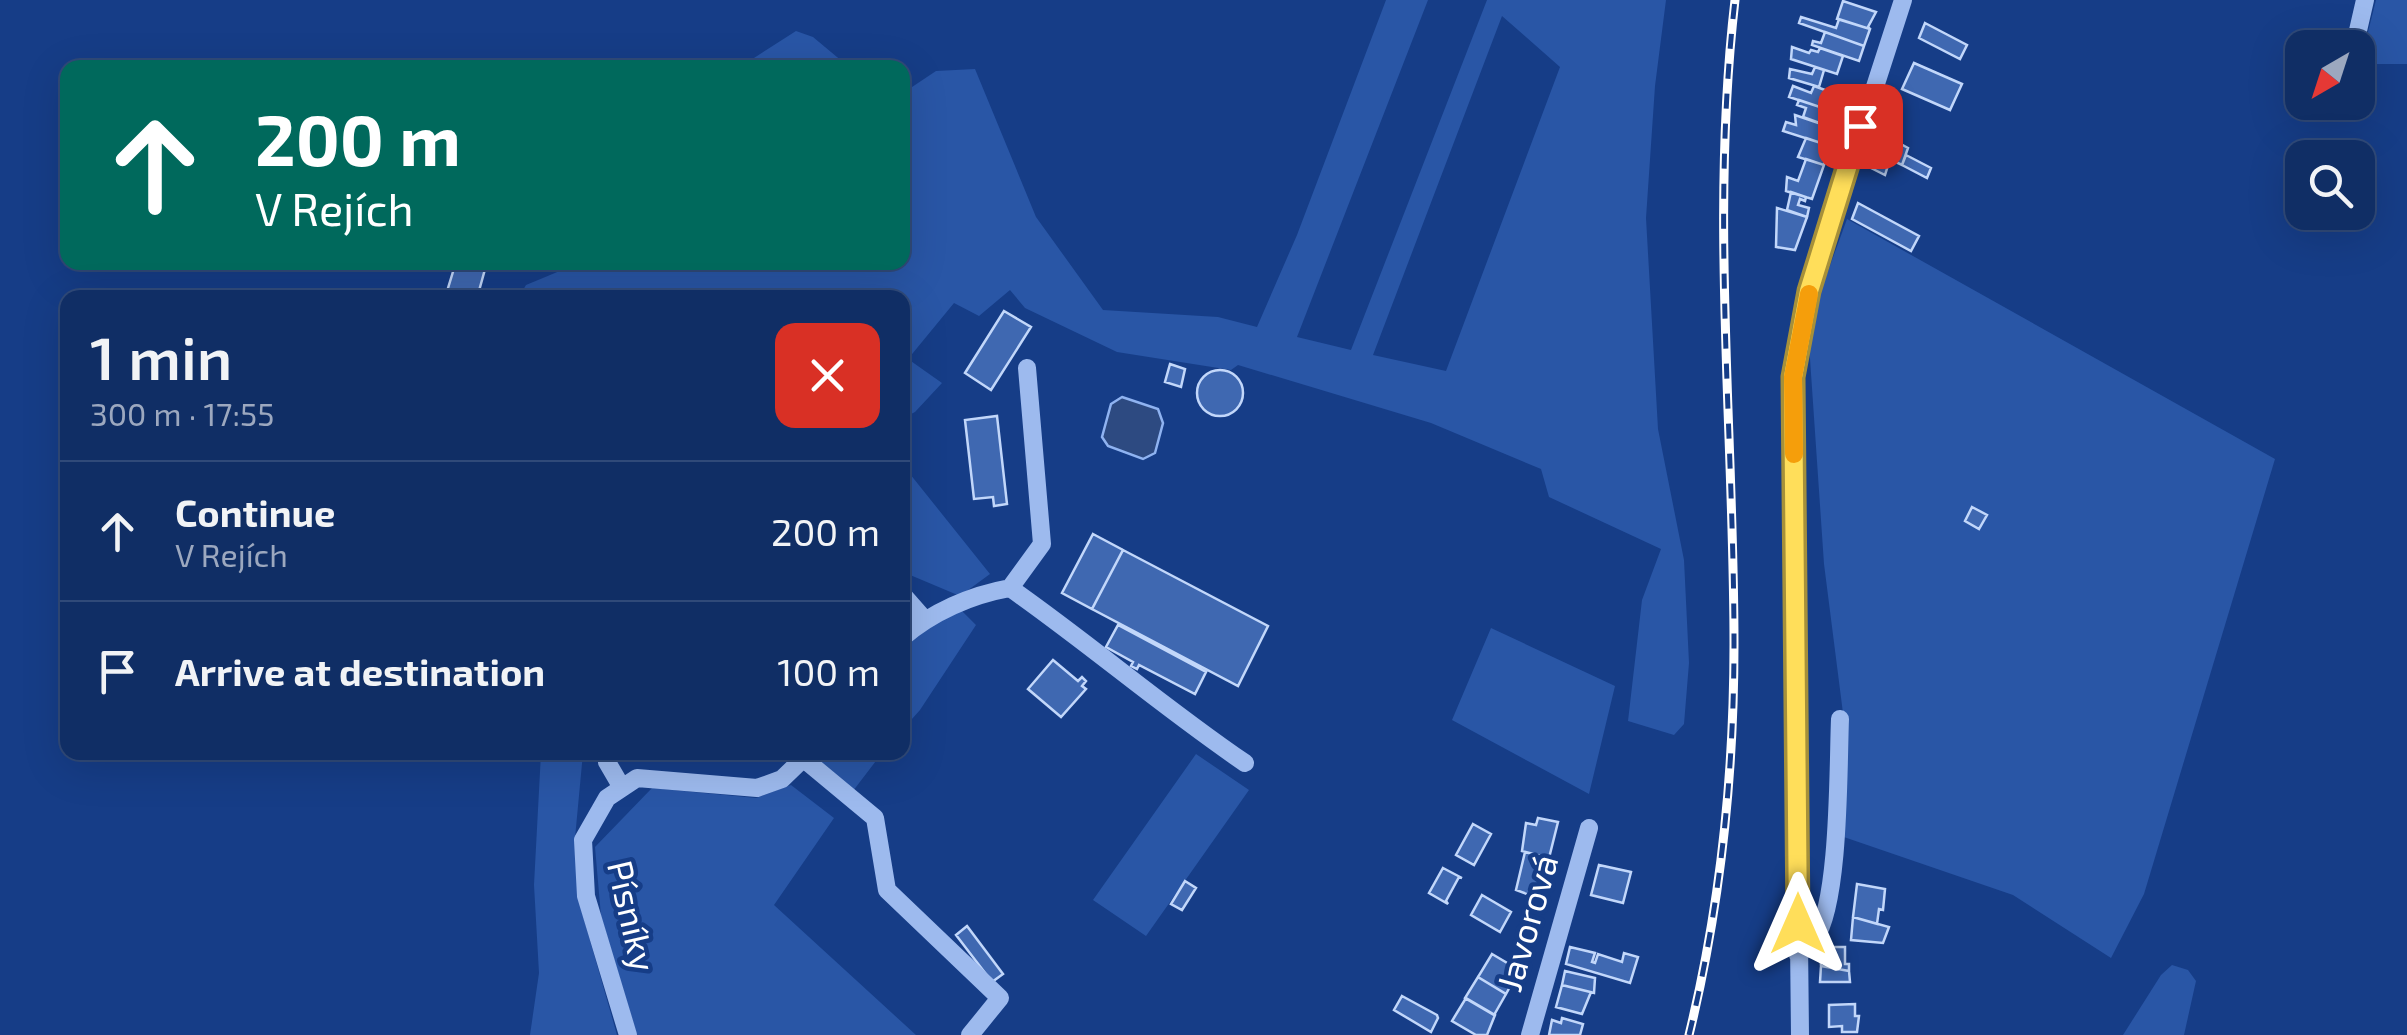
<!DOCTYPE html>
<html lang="en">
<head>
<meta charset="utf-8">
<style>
	:root { --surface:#102e65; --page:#1e3a6e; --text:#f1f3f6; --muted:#9ca8bf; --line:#304a79 }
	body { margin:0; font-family:"Exo 2",sans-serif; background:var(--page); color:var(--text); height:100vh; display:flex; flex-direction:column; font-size:38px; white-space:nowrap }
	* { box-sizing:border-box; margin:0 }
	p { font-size:32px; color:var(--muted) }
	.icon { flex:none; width:55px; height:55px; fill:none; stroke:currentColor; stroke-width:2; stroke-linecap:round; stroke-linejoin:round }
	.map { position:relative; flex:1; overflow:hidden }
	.drawer { position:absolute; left:60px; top:290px; width:850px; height:470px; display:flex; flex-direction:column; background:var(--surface); border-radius:20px; box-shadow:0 10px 40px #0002,0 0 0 2px var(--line) }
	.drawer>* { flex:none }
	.guide { position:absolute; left:60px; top:60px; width:850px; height:210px; border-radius:20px; box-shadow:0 10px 40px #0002,0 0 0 2px var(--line); background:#00695c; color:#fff; overflow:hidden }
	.needle { width:65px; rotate:219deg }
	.buttons { position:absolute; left:2285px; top:30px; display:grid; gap:20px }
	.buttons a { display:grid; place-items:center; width:90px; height:90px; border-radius:20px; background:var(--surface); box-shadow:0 10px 40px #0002,0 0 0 2px var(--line); font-size:50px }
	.pin { position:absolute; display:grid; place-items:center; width:85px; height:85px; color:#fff; margin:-42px; border-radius:20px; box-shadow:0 5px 15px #0006 }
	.me { position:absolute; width:110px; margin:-55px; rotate:0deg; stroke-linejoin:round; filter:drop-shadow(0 0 8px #0008) }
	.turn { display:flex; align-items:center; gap:35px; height:210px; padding:0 30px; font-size:45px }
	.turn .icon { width:130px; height:130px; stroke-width:2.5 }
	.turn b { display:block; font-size:70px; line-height:85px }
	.round { display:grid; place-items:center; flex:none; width:105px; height:105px; border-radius:20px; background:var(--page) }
	.head { display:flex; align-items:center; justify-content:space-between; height:170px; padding:0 30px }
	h1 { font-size:60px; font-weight:600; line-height:75px }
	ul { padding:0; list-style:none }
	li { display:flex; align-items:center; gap:30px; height:140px; padding:0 30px; border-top:2px solid var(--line) }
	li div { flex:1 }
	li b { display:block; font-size:38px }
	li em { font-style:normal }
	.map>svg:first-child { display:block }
</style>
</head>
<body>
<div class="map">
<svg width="2407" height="1035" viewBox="0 0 2407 1035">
	<rect width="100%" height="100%" fill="#163d87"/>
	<path fill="#2956a6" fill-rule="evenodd" d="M1386,0H1428L1297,337L1351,350L1487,0H1666L1655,86L1646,218L1658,429L1684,560L1689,663L1684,724L1674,735L1628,721L1642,600L1661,549L1549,497L1541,469L1431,423L1238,365L1231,370L1117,352L1025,308L1010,290L979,316L954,303L908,359L942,383L915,412L903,418L902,298L519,297L526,285L579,263L902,262L903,93L936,71L975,69L1036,217L1103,310L1218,317L1257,327L1297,235ZM1502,16L1560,67L1446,371L1373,355Z
		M2376,0H2407V64H2360Z
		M796,31L813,37L849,67H740Z
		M1847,219L2275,459L2144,894L2111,958L2013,895L1838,835L1844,721L1824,564L1809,344L1816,304Z
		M902,464L990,574L960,596L903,572Z
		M961,610L976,625L920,710L903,729V649L935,619Z
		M1491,628L1615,686L1589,794L1452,720Z
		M541,753H583L575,838L578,898L617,1035H530L539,973L534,885Z
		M817,753H882L853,791L813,757Z
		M1196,754L1249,790L1146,936L1093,900Z
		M791,785L834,818L774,905L916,1035H637L601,916L595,847L652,788L756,798Z
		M2172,965L2188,970L2196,981L2184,1035H2123L2161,975Z"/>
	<path fill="#2d4a81" stroke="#8fb3f1" stroke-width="2.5" d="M1122,397L1158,409L1163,423L1155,453L1143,459L1108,446L1102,437L1111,404Z"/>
	<path fill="#3f68b1" stroke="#c2d7fa" stroke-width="2.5" d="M1843,1L1876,12L1868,27L1870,29L1837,19Z
		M1801,17L1836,28L1839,19L1870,29L1864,46L1799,23Z
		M1925,23L1967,45L1960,59L1919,38Z
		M1825,32L1864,46L1859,61L1812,45L1813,41L1821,43Z
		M1792,47L1809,53L1811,50L1818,52L1820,48L1843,56L1837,74L1791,59Z
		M1914,63L1962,84L1950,110L1902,89Z
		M1815,67L1824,70L1819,87L1789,78L1790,69L1812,74Z
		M1814,86L1847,98L1841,114L1789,97L1793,86L1811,93Z
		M1799,100L1841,114L1836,129L1803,117L1806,108L1797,105Z
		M1795,115L1836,129L1830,146L1783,131L1786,122L1796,125Z
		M1881,133L1908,148L1902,165L1875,152Z
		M1806,138L1830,146L1824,165L1798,157Z
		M1875,152L1890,159L1885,175L1869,167Z
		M1906,155L1931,168L1927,178L1902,165Z
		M1806,159L1824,165L1812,199L1786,191L1787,177L1798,181Z
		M1791,192L1806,197L1805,201L1800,199L1798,205L1809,208L1807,217L1787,210Z
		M1858,203L1919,236L1911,251L1852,219Z
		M1777,208L1807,217L1795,250L1776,247Z
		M456,262H487L477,298H445Z
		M1004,311L1031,327L991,390L965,373Z
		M1170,364L1185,369L1181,387L1165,382Z
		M1197 393a23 23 0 1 1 46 0a23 23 0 1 1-46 0Z
		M997,416L1007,504L994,506L993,497L974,499L965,420Z
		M1972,507L1987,515L1979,529L1965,521Z
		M1093,534L1123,550L1092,609L1062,593Z
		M1123,550L1268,626L1238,686L1092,609Z
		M1118,625L1206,672L1195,694L1139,665L1137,669L1131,666L1133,662L1106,647Z
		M1053,660L1078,681L1082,677L1086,681L1082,686L1086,689L1061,717L1028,689Z
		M1538,818L1558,822L1549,858L1522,851L1526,823L1536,825Z
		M1473,824L1491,834L1474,865L1456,855Z
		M1525,852L1553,859L1550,871L1546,869L1542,885L1546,887L1543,900L1516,890Z
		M1599,865L1631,872L1623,903L1591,895Z
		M1443,868L1462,878L1459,877L1446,901L1448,904L1429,893Z
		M1185,881L1196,888L1182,910L1171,904Z
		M1857,884L1885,889L1883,910L1879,909L1877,924L1853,917Z
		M1482,895L1511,912L1500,932L1471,915Z
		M1853,917L1889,927L1883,943L1851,940Z
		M967,926L1003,974L992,982L956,935Z
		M1570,947L1595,953L1592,962L1595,963L1598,954L1622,962L1624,953L1638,957L1630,983L1566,964Z
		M1820,947H1845V964H1849V971L1821,966Z
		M1492,954L1519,970L1506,994L1478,977Z
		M1821,966L1849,971L1850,982H1820Z
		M1565,971L1595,978L1594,993L1562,985Z
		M1478,977L1506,994L1494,1015L1465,998Z
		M1562,985L1591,992L1582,1014L1556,1007Z
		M1402,996L1437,1015L1438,1018L1431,1032L1394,1010Z
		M1466,998L1495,1015L1487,1035H1476L1452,1021Z
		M1855,1004V1016H1859L1857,1032H1842V1026L1829,1027V1005Z
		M1562,1018L1583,1024L1580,1035H1549L1552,1020L1561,1023Z"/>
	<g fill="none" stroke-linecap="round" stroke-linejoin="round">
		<path stroke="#9dbaee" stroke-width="18" d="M2354,48L2365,0
			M1010,588C1090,644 1164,708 1245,763
			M902,594L924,619
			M902,638C932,612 971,595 1010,588L1042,544L1027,368
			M606,752L607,762L621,786
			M804,759L875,818L887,890L1000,998L970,1035
			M1798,955C1804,950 1811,944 1815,938C1840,902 1838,766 1840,719
			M628,1035L586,896L583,840L607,798L637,778L757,788L782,779L810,752
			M1530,1035L1589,828
			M1800,1035L1793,377L1809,291L1903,0"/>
		<defs>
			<path id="rail" d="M1689,1035C1720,908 1734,775 1734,644C1734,429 1710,215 1735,0"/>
		</defs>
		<use href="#rail" stroke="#fff" stroke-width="9"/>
		<use href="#rail" stroke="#163d87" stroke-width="5" stroke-dasharray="15" stroke-linecap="butt"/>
	</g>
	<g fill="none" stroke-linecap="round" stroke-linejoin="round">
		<defs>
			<path id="route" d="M1798,924L1793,377L1809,291L1860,126"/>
		</defs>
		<use href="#route" stroke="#a6903a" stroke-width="25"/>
		<use href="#route" stroke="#ffde5a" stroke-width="18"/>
		<path stroke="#f59e0b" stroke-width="18" d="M1794,454L1793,377L1809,294"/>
	</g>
	<g text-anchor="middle" stroke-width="9" stroke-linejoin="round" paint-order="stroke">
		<g font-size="35" fill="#fff" stroke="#163d87">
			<text transform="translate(631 916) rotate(77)" y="12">Písníky</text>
			<text transform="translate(1528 923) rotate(-74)" y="12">Javorová</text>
		</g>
	</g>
</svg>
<div class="buttons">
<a><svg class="needle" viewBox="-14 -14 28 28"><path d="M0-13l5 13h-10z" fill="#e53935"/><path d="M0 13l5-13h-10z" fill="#9ca8bf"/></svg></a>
<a><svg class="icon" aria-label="search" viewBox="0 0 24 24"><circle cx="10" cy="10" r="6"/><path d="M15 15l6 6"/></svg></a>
</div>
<div class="pin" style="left:1860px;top:126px;background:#d93025"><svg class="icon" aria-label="arrive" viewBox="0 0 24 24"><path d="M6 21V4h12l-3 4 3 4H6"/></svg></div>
<svg class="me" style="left:1798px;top:924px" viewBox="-20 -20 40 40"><path d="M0-17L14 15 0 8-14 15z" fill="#ffde5a" stroke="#fff" stroke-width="4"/></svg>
<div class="guide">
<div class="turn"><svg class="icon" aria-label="ahead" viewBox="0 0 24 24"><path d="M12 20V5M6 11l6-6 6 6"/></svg><div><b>200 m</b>V Rejích</div></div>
</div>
<section class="drawer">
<div class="head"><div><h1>1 min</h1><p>300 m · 17:55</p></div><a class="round" style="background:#d93025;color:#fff"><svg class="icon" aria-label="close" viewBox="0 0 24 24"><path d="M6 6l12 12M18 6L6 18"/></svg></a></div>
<ul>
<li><svg class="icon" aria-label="ahead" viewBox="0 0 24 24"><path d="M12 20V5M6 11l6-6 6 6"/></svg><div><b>Continue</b><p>V Rejích</p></div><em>200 m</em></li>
<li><svg class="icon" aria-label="arrive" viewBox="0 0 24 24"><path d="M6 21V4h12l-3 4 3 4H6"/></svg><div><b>Arrive at destination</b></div><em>100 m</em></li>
</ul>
</section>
</div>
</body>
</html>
